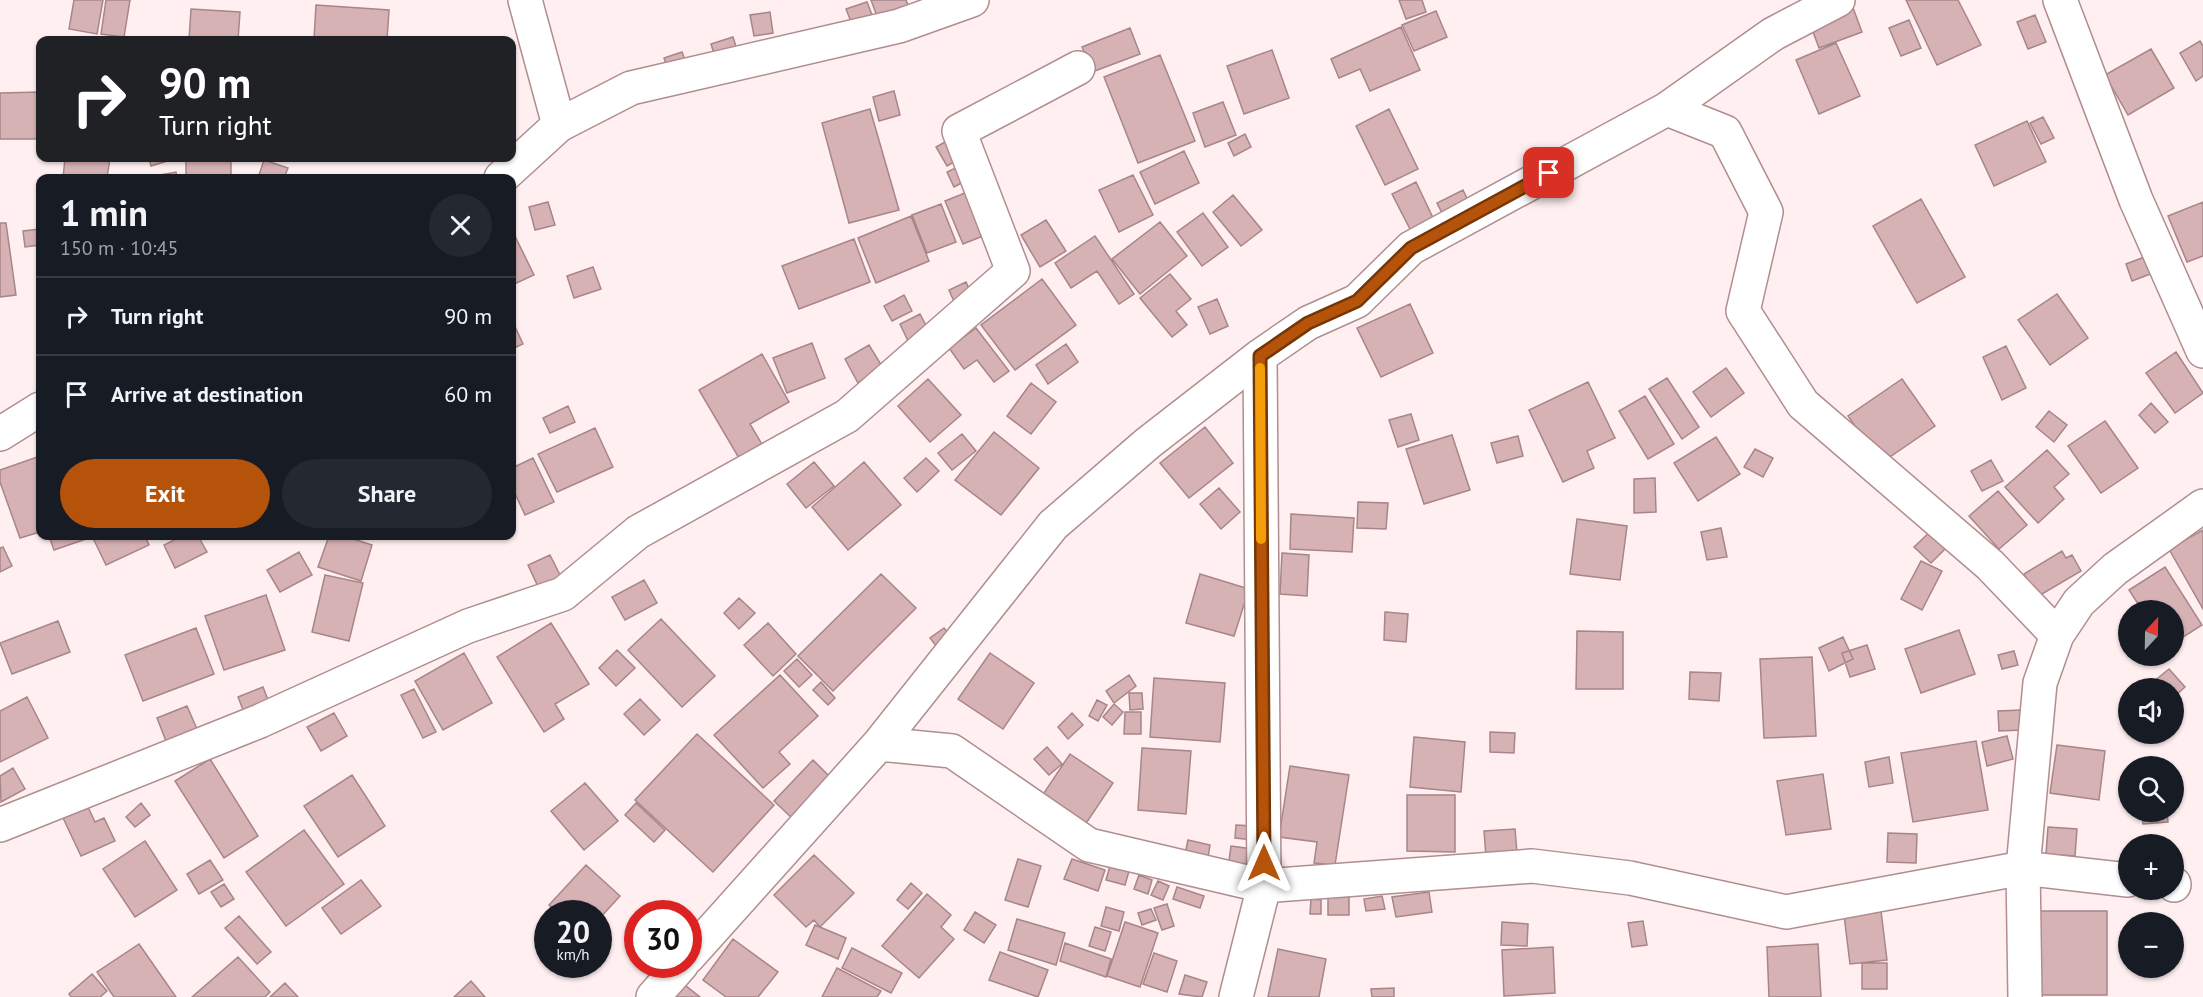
<!DOCTYPE html>
<html lang="en">
<head>
<meta charset="utf-8">
<style>
	:root { --surface:#171b24; --page:#242831; --text:#f1f3f6; --muted:#9ea1a6; --line:#363941; --accent:#b45309 }
	body { margin:0; font-family:"PT Sans",sans-serif; background:var(--page); color:var(--text); height:100vh; display:flex; flex-direction:column; font-size:22px; white-space:nowrap }
	* { box-sizing:border-box; margin:0 }
	p { font-size:20px; color:var(--muted) }
	.icon { flex:none; width:33px; height:33px; fill:none; stroke:currentColor; stroke-width:2; stroke-linecap:round; stroke-linejoin:round }
	.map { position:relative; flex:1; overflow:hidden }
	.drawer { position:absolute; left:36px; top:174px; width:480px; height:366px; display:flex; flex-direction:column; background:var(--surface); border-radius:12px; box-shadow:0 2px 4px #0004 }
	.drawer>* { flex:none }
	.banner { position:absolute; left:36px; top:36px; width:480px; height:126px; border-radius:12px; box-shadow:0 2px 4px #0004; background:#202124; color:#fff; overflow:hidden }
	.needle { width:39px; rotate:22deg }
	.buttons { position:absolute; left:2118px; top:600px; display:grid; gap:12px }
	.buttons a { display:grid; place-items:center; width:66px; height:66px; border-radius:50%; background:var(--surface); box-shadow:0 2px 4px #0004; font-size:30px }
	.speed { position:absolute; left:534px; top:900px; display:flex; gap:12px; font-size:30px; font-weight:700; text-align:center }
	.speed>* { display:grid; place-content:center; width:78px; height:78px; border-radius:50%; background:var(--surface); box-shadow:0 2px 4px #0004; line-height:1 }
	.speed small { font-size:15px; font-weight:400 }
	.speed .limit { border:9px solid #d22; background:#fff; color:#111 }
	.pin { position:absolute; display:grid; place-items:center; width:51px; height:51px; color:#fff; margin:-26px; border-radius:12px; box-shadow:0 3px 9px #0006 }
	.me { position:absolute; width:66px; margin:-33px; rotate:0deg; stroke-linejoin:round; filter:drop-shadow(0 0 4px #0008) }
	.turn { display:flex; align-items:center; gap:21px; height:126px; padding:0 24px; font-size:27px }
	.turn .icon { width:78px; height:78px; stroke-width:2.5 }
	.turn b { display:block; font-size:42px; line-height:51px }
	.round { display:grid; place-items:center; flex:none; width:63px; height:63px; border-radius:32px; background:var(--page) }
	.headline { display:flex; align-items:center; justify-content:space-between; height:102px; padding:0 24px }
	h1 { font-size:36px; font-weight:700; line-height:45px }
	.action { display:flex; gap:12px; margin-top:auto; padding:12px 24px }
	.action a { flex:1; height:69px; border-radius:36px; background:var(--accent); color:#fff; font-size:24px; font-weight:700; line-height:69px; text-align:center }
	.action a+a { background:var(--page); color:var(--text) }
	ul { padding:0; list-style:none }
	li { display:flex; align-items:center; gap:18px; height:78px; padding:0 24px; border-top:2px solid var(--line) }
	li div { flex:1 }
	li b { display:block; font-size:22px }
	li em { font-style:normal }
	.map>svg:first-child { display:block }
</style>
</head>
<body>
<div class="map">
<svg width="2203" height="997" viewBox="0 0 2203 997">
	<rect width="100%" height="100%" fill="#ffeff0"/>
	<path fill="#d6b2b5" stroke="#a78588" stroke-width="1.5" d="M74,0H103L97,34L69,29Z
		M106,0H130L124,37L101,34Z
		M871,0H906L911,13L880,24Z
		M1399,0H1422L1426,12L1406,19Z
		M1906,0H1958L1981,45L1937,65Z
		M867,2L876,25L855,32L846,9Z
		M316,5L389,10L387,40L314,39Z
		M1852,5L1862,32L1819,48L1809,21Z
		M191,9L240,12L238,40H189Z
		M1436,11L1447,37L1414,51L1402,25Z
		M770,12L773,33L754,36L750,15Z
		M2035,15L2046,42L2028,49L2017,22Z
		M1909,20L1921,48L1901,56L1889,28Z
		M1401,27L1420,70L1370,91L1360,69L1339,78L1331,59Z
		M1130,28L1140,54L1092,72L1082,47Z
		M733,37L739,56L717,63L711,44Z
		M2200,41L2203,46V76L2196,81L2180,53Z
		M1836,43L1860,96L1819,114L1796,60Z
		M2151,49L2174,88L2128,115L2105,75Z
		M1272,50L1289,98L1244,114L1227,66Z
		M682,52L689,70L670,77L664,58Z
		M1160,55L1195,141L1138,163L1104,77Z
		M894,91L900,115L879,121L873,97Z
		M40,92V139H0V93Z
		M1223,102L1236,135L1205,147L1193,113Z
		M870,109L899,210L849,223L822,123Z
		M1389,109L1418,169L1385,185L1356,126Z
		M2043,117L2054,138L2041,144L2030,123Z
		M2027,121L2046,162L1994,186L1975,145Z
		M1245,134L1251,147L1234,156L1228,143Z
		M952,138L963,157L947,166L936,147Z
		M1184,151L1199,183L1155,204L1140,172Z
		M65,158H110L107,178H63Z
		M149,158H171V160L151,166Z
		M186,158H231V178H186Z
		M264,160L288,168L284,178H258Z
		M964,164L971,178L954,187L947,172Z
		M176,172L177,178H155L154,176Z
		M1133,175L1153,215L1119,232L1099,190Z
		M1416,182L1434,220L1411,231L1392,194Z
		M1463,190L1471,207L1445,219L1437,203Z
		M970,191L988,234L963,244L945,201Z
		M1233,195L1262,230L1241,246L1213,212Z
		M1921,199L1965,277L1917,303L1873,226Z
		M548,202L555,225L535,230L529,207Z
		M2203,202V256L2187,262L2168,216Z
		M941,204L956,242L927,253L912,215Z
		M1203,213L1228,247L1202,266L1177,232Z
		M911,216L929,261L876,283L858,238Z
		M1046,220L1066,251L1040,267L1021,235Z
		M1160,222L1187,256L1140,294L1112,259Z
		M0,223H6L16,295L0,297Z
		M40,229V245L25,247L23,231Z
		M512,230L534,275L512,285Z
		M1095,236L1134,294L1119,304L1097,271L1071,288L1055,263Z
		M854,239L870,282L799,309L782,266Z
		M2147,256L2153,273L2132,281L2126,264Z
		M593,267L601,289L574,298L567,276Z
		M1170,274L1191,299L1176,311L1187,325L1172,337L1140,298Z
		M1042,279L1076,325L1015,370L981,325Z
		M966,282L973,298L956,306L949,290Z
		M2057,294L2088,338L2050,365L2018,320Z
		M904,295L912,311L892,321L884,306Z
		M1217,299L1228,326L1210,334L1198,307Z
		M1410,304L1433,353L1381,377L1357,328Z
		M920,314L930,333L909,343L900,324Z
		M512,320L523,344L512,349Z
		M976,328L1009,371L994,382L977,360L964,369L949,348Z
		M812,343L825,378L787,393L773,358Z
		M1066,344L1078,362L1048,384L1036,365Z
		M869,345L883,368L858,383L845,359Z
		M2006,346L2026,388L2002,400L1983,357Z
		M2176,352L2203,393L2175,413L2146,373Z
		M762,354L789,402L750,424L766,451L743,465L699,390Z
		M1726,368L1744,393L1711,417L1693,392Z
		M1667,378L1699,427L1682,439L1649,389Z
		M928,379L961,415L930,442L898,406Z
		M1902,379L1935,426L1881,463L1848,416Z
		M1588,382L1615,438L1587,451L1594,468L1563,482L1529,410Z
		M1031,383L1056,402L1031,434L1007,416Z
		M1645,396L1674,444L1648,459L1619,411Z
		M2151,403L2168,422L2155,433L2139,415Z
		M568,406L575,422L550,433L543,418Z
		M2049,411L2067,425L2054,442L2036,427Z
		M1411,414L1419,440L1398,447L1389,420Z
		M2105,421L2138,468L2101,493L2068,446Z
		M1205,427L1233,463L1189,498L1160,463Z
		M595,428L613,467L557,492L538,454Z
		M994,432L1039,468L1001,515L955,480Z
		M962,434L976,451L952,470L938,453Z
		M1452,435L1470,490L1424,504L1406,449Z
		M1518,436L1523,456L1497,463L1491,443Z
		M1716,437L1740,474L1698,501L1674,463Z
		M1755,449L1773,458L1763,477L1744,467Z
		M2047,450L2069,474L2054,487L2064,499L2038,523L2005,487Z
		M40,456V532L20,538L0,482V470Z
		M533,458L554,502L525,515L512,487V468Z
		M926,458L939,471L917,492L904,478Z
		M1991,460L2003,481L1982,491L1971,471Z
		M814,462L834,486L806,508L787,484Z
		M864,462L901,505L848,550L812,507Z
		M1655,478L1656,512L1634,513V479Z
		M1219,488L1240,512L1221,529L1200,504Z
		M1998,491L2027,525L1999,549L1969,516Z
		M1358,502L1388,503L1386,529L1357,528Z
		M1291,514L1354,518L1352,552L1290,549Z
		M1577,519L1627,526L1620,580L1570,574Z
		M1721,528L1727,557L1707,560L1701,532Z
		M1934,528L1950,544L1931,563L1914,547Z
		M2203,530V609L2169,549Z
		M49,536H85L86,539L54,550Z
		M92,536H145L149,545L106,565Z
		M182,536H198L207,552L175,568L164,545Z
		M329,536H344L372,545L361,581L318,567Z
		M3,547L12,566L0,572V548Z
		M2062,551L2066,558L2072,555L2081,571L2037,597L2024,574Z
		M299,552L312,575L280,592L267,570Z
		M1282,553L1309,555L1307,596L1280,594Z
		M550,555L564,583L541,593L528,565Z
		M1921,561L1942,571L1922,610L1901,599Z
		M2165,567L2202,625L2174,643V610H2142L2129,590Z
		M881,574L916,608L833,691L798,656Z
		M1200,574L1249,589L1234,636L1186,623Z
		M325,575L363,583L349,641L312,632Z
		M644,580L657,603L625,620L612,597Z
		M266,595L285,650L224,670L205,616Z
		M739,598L755,613L739,629L724,613Z
		M1385,612L1408,614L1406,642L1384,640Z
		M661,619L715,676L682,707L628,650Z
		M58,621L70,652L12,674L0,643Z
		M551,623L589,684L555,704L564,719L544,732L497,657Z
		M768,623L796,654L773,676L744,645Z
		M196,628L214,674L143,701L125,655Z
		M944,628L951,637L937,647L930,638Z
		M1959,630L1975,674L1921,693L1905,649Z
		M1577,631L1623,632V689H1576Z
		M1843,637L1853,659L1829,671L1819,648Z
		M1867,645L1875,669L1850,677L1842,653Z
		M617,650L635,668L616,686L599,668Z
		M2014,651L2018,665L2002,669L1998,655Z
		M464,653L492,703L443,730L415,681Z
		M990,653L1034,683L1003,729L958,699Z
		M1812,657L1816,736L1764,738L1760,659Z
		M797,659L812,675L799,687L784,671Z
		M2169,669L2185,687L2174,697V688H2158L2153,682Z
		M1690,672L1721,673L1719,701L1689,699Z
		M780,675L818,716L779,752L790,764L763,788L714,735Z
		M1129,675L1136,686L1114,703L1106,691Z
		M1154,678L1225,683L1220,742L1150,737Z
		M821,682L835,698L828,705L813,690Z
		M263,687L272,710L247,720L238,697Z
		M414,689L436,732L423,738L401,695Z
		M1129,693H1142L1143,709L1130,710Z
		M27,697L48,738L0,762V711Z
		M640,699L660,720L644,735L624,714Z
		M1097,700L1107,705L1098,721L1089,716Z
		M1114,704L1123,712L1112,725L1103,717Z
		M187,706L197,729L166,741L157,718Z
		M2021,710L2022,730L1999,731L1998,711Z
		M1125,712H1141V734H1124Z
		M334,713L347,736L321,751L307,727Z
		M1072,713L1083,725L1068,739L1058,727Z
		M1490,732L1515,733L1514,753L1490,752Z
		M697,734L774,805L713,872L635,800Z
		M2007,736L2013,759L1987,766L1982,742Z
		M1414,737L1465,742L1461,792L1410,787Z
		M1976,741L1988,810L1913,822L1901,753Z
		M2057,745L2105,751L2099,800L2050,793Z
		M1047,747L1062,764L1049,775L1034,759Z
		M1142,748L1191,751L1186,814L1138,810Z
		M1070,754L1113,783L1085,825L1042,796Z
		M1889,757L1893,783L1869,787L1865,762Z
		M210,759L258,836L224,858L175,781Z
		M813,760L833,780L794,820L774,801Z
		M1290,766L1349,775L1335,865L1314,863L1317,842L1279,837Z
		M13,768L25,789L1,802L0,776Z
		M1823,774L1831,829L1786,835L1777,781Z
		M352,775L385,826L338,857L304,806Z
		M585,783L618,821L584,850L551,811Z
		M1407,795H1455V852L1407,851Z
		M141,803L150,815L135,827L126,817Z
		M636,803L665,830L654,842L625,815Z
		M88,807L95,822L104,818L115,841L81,856L63,818Z
		M2142,812H2167L2168,822L2143,824Z
		M1236,825L1254,826L1253,840L1235,838Z
		M2048,827L2077,829L2075,856L2046,854Z
		M1515,829L1517,853L1486,856L1484,831Z
		M304,830L344,884L286,926L246,872Z
		M1888,833L1917,834L1916,863L1887,862Z
		M1188,840L1210,845L1207,863L1184,859Z
		M145,841L177,890L135,917L103,869Z
		M1231,846L1252,849L1249,871L1228,868Z
		M814,855L854,893L820,927L814,920L806,927L774,895Z
		M1018,859L1041,866L1028,907L1005,900Z
		M1072,859L1105,870L1098,891L1064,879Z
		M210,860L223,880L199,894L187,874Z
		M586,865L620,896L598,920V914H558L549,905Z
		M1110,866L1129,871L1125,885L1106,880Z
		M1139,875L1152,880L1148,894L1134,889Z
		M361,880L381,906L341,934L322,908Z
		M1158,881L1169,886L1163,900L1151,895Z
		M911,883L922,893L908,909L897,900Z
		M224,884L234,899L221,907L211,892Z
		M1177,887L1204,896L1200,908L1173,899Z
		M1429,892L1432,912L1396,917L1392,897Z
		M927,894L951,915L941,927L954,939L919,978L882,946Z
		M1382,896L1385,909L1366,911L1364,899Z
		M1328,897H1349V915H1328Z
		M1311,899L1321,900V914H1310Z
		M1167,904L1174,926L1162,930L1154,908Z
		M1106,907L1124,912L1119,931L1101,926Z
		M1151,909L1156,920L1142,925L1138,913Z
		M1881,911L1887,960L1850,964L1844,915Z
		M2040,911H2107V995H2041Z
		M975,912L996,925L984,943L964,930Z
		M239,916L271,952L257,964L225,928Z
		M1017,919L1065,933L1056,965L1008,950Z
		M1643,921L1647,945L1632,947L1628,923Z
		M1125,922L1158,933L1140,987L1107,976Z
		M1502,922L1528,924L1527,946L1501,945Z
		M815,925L846,938L838,959L806,945Z
		M1095,927L1111,932L1105,951L1089,946Z
		M733,939L778,972L758,997H726L703,980Z
		M1065,943L1111,959L1106,977L1060,961Z
		M139,944L176,997H114L97,972Z
		M1818,944L1821,997H1769L1767,947Z
		M1553,947L1555,993L1504,996L1502,950Z
		M852,948L902,973L891,993L842,968Z
		M1278,949L1326,959L1319,997H1268Z
		M1000,952L1048,970L1038,997L989,980Z
		M1154,953L1177,961L1167,992L1143,984Z
		M238,957L270,992L265,997H192Z
		M1862,963H1887V989H1862Z
		M837,968L881,991L877,997H822Z
		M92,974L107,991L100,997H71L69,994Z
		M1185,975L1207,982L1202,997L1179,994Z
		M471,981L485,997H454Z
		M681,982L700,997H668Z
		M285,983L298,997H270Z
		M1394,988V997H1372L1371,989Z"/>
	<g fill="none" stroke-linecap="round" stroke-linejoin="round">
		<defs>
			<path id="street" d="M525,0L559,125
				M2060,0L2136,200L2203,351
				M1667,109L1725,132L1766,212L1743,311L1803,404L1990,565L2057,635
				M879,744L952,751L1089,845L1264,886L1532,866L1630,878L1786,912L2023,868L2128,880
				M0,825L260,721L468,626L563,594L638,532L847,416L1013,271L959,131L1078,68
				M2174,884V885
				M688,957L879,744L1053,525L1148,443L1260,356L1308,323L1357,301L1411,248L1667,109L1773,34L1838,0
				M653,997L682,964
				M1236,997L1264,886L1260,356
				M2025,997L2023,868L2040,683L2057,635L2079,602L2115,569L2203,506"/>
			<path id="secondary" d="M501,178L559,125L631,88L899,26L972,0
				M0,434L40,409"/>
		</defs>
		<use href="#street" stroke="#b08e90" stroke-width="36"/>
		<use href="#secondary" stroke="#b08e90" stroke-width="36"/>
		<use href="#street" stroke="#fff" stroke-width="33"/>
		<use href="#secondary" stroke="#fff" stroke-width="33"/>
	</g>
	<g fill="none" stroke-linecap="round" stroke-linejoin="round">
		<defs>
			<path id="route" d="M1264,863L1260,356L1308,323L1357,301L1411,248L1549,173"/>
		</defs>
		<use href="#route" stroke="#753606" stroke-width="15"/>
		<use href="#route" stroke="#b45309" stroke-width="10"/>
		<path stroke="#f59e0b" stroke-width="10" d="M1260,368L1261,539"/>
	</g>
</svg>
<div class="buttons">
<a><svg class="needle" viewBox="-14 -14 28 28"><path d="M0-13l5 13h-10z" fill="#e53935"/><path d="M0 13l5-13h-10z" fill="#9ea1a6"/></svg></a>
<a><svg class="icon" aria-label="sound" viewBox="0 0 24 24"><path d="M4 9h4l5-4v14l-5-4H4zM17 9q2 3 0 6"/></svg></a>
<a><svg class="icon" aria-label="search" viewBox="0 0 24 24"><circle cx="10" cy="10" r="6"/><path d="M15 15l6 6"/></svg></a>
<a>+</a>
<a>−</a>
</div>
<div class="speed"><div>20<small>km/h</small></div><div class="limit">30</div></div>
<div class="pin" style="left:1549px;top:173px;background:#d93025"><svg class="icon" aria-label="arrive" viewBox="0 0 24 24"><path d="M6 21V4h12l-3 4 3 4H6"/></svg></div>
<svg class="me" style="left:1264px;top:863px" viewBox="-20 -20 40 40"><path d="M0-17L14 15 0 8-14 15z" fill="#b45309" stroke="#fff" stroke-width="4"/></svg>
<div class="banner">
<div class="turn"><svg class="icon" aria-label="right" viewBox="0 0 24 24"><path d="M7 20v-9h11M14 6l5 5-5 5"/></svg><div><b>90 m</b>Turn right</div></div>
</div>
<section class="drawer">
<div class="headline"><div><h1>1 min</h1><p>150 m · 10:45</p></div><a class="round"><svg class="icon" aria-label="close" viewBox="0 0 24 24"><path d="M6 6l12 12M18 6L6 18"/></svg></a></div>
<ul>
<li><svg class="icon" aria-label="right" viewBox="0 0 24 24"><path d="M7 20v-9h11M14 6l5 5-5 5"/></svg><div><b>Turn right</b></div><em>90 m</em></li>
<li><svg class="icon" aria-label="arrive" viewBox="0 0 24 24"><path d="M6 21V4h12l-3 4 3 4H6"/></svg><div><b>Arrive at destination</b></div><em>60 m</em></li>
</ul>
<div class="action"><a>Exit</a><a>Share</a></div>
</section>
</div>
</body>
</html>
